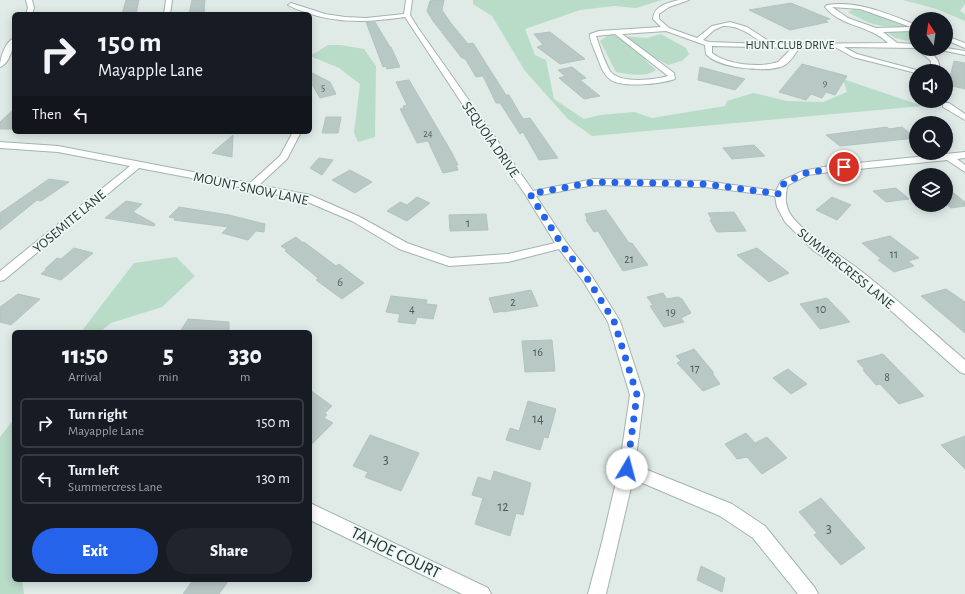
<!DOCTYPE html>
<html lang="en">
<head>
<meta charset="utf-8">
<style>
	:root { --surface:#171b24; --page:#20242c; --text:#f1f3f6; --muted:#9ea1a6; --line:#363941; --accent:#2563eb }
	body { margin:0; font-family:"Alegreya Sans",sans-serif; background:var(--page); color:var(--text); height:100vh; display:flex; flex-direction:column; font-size:15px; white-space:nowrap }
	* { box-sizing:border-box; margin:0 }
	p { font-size:13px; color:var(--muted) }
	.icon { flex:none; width:22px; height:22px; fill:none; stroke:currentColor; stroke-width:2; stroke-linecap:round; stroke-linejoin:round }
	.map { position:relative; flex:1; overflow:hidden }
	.sheet { position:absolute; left:12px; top:330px; width:300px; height:252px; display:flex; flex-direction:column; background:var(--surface); border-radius:6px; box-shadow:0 2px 10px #0003 }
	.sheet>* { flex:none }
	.top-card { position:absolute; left:12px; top:12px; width:300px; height:122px; border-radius:6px; box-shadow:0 2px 10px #0003; background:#171b24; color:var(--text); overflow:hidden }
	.needle { width:26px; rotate:347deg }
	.buttons { position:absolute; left:909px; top:12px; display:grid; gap:8px }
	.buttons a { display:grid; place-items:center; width:44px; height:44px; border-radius:50%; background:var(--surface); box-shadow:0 2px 10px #0003; font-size:20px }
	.pin { position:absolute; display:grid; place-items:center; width:34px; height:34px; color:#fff; margin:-17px; border:2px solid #fff; border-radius:50%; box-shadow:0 1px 4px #0007 }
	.me { position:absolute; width:44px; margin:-22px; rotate:8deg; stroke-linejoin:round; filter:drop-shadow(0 0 3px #0008) }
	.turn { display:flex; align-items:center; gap:14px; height:84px; padding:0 20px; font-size:18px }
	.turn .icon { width:52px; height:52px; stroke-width:2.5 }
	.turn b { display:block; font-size:28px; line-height:34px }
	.then { display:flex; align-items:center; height:38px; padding:0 20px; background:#0003; gap:8px; font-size:15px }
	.eta { display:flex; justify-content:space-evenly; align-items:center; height:68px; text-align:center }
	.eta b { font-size:24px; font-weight:800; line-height:28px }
	.primary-button { display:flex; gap:8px; margin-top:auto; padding:8px 20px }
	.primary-button a { flex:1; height:46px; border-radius:24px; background:var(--accent); color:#fff; font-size:16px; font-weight:800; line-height:46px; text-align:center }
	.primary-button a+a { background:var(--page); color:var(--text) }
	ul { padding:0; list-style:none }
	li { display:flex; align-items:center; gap:12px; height:50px; margin:0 8px 6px; padding:0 12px; border:2px solid var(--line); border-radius:6px }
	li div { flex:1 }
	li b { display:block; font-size:15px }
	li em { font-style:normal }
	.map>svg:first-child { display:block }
</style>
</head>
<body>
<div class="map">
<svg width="965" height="594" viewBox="0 0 965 594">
	<rect width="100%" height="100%" fill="#e0ebe8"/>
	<path fill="#b8dcc8" d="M473,0H662L636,8L614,6L580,10L525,29L535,55L546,60L554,99L584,119L600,115L634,112L652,118L725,106L727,101L753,93L787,101L823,102L847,92L843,79L923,106L592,136L568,119L525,71L492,16L473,4Z
		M903,0H965V4L960,11L965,14V21L937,9Z
		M854,9L880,15L905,26L903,27L916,33V43L895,38L885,31L892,27C874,26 863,21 848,12Z
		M661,34L686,48L689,54L682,61L668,65L652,56L644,59L656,70C645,78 629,74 616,72L600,41L609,35L647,38Z
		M328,45H341L364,49L376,66L375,137L358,142L354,133L360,84L339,68L310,56Z
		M176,257L195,276L162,307L111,323L100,332H81L134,263Z
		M14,419V580H22L24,594H0V437Z"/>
	<path fill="#b8c8c4" stroke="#b2c4c0" d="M126,0H139L136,14H122Z
		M192,0H205L204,14H189Z
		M432,0H444L442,10L450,22L468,44L473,43L506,95H509L523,119L530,118L558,158L539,160L523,132L520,134L500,103H496L483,76L476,77L466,60L461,57L433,21L427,11L430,1Z
		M791,3L830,19L825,20L828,22L790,30L749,10Z
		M366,22H375L390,47H391L400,67L387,69L386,66L383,67Z
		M550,32L585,59L560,64L537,47L543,45L534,34Z
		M954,61L965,63V89L948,85Z
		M802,64L847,76L835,95L826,92L822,98L811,94L806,100L779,92Z
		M572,67L586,78L580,80L600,96L584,99L559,78L565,76L558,70Z
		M700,67L745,79L735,90L698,80Z
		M310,72L330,82L336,94L320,98L310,81Z
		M409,80L452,153L458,165H456L458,170L443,173L428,141L417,143L400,109L404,108L403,106L407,105L396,82Z
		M14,109V129H0V122Z
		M326,117H341L338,133H322Z
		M887,127L889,129L902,127L916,138L840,146L826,135Z
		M233,135L232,157L212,153Z
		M754,145L765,156L732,159L723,148Z
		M319,158L333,160L322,175L310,168Z
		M350,170L372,182L355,193L332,180Z
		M49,179L69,182L41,201L37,200L0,230V213Z
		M946,187L965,202V206L951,208L946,204Z
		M896,188L909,199L886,202L873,191Z
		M417,197L430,203L407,221L387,211L400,202L407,205Z
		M832,197L851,205L837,220L816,210Z
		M126,201L142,204L133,212L155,224L154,226L105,218Z
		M179,207L229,215L265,224L264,232L256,231L248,240L222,233L228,227L174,220L175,218L169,217Z
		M606,210L629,243H632L648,265L623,271L598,231L594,232L586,220L587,218L585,214Z
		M734,212L746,231L717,232L710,220H712L708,213Z
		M486,214L488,230L450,231L449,215Z
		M890,236L919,258L908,261L914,266L894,272L878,260L881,259L862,243Z
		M296,237L303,243L304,242L336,266L339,264L364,283L342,299L316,280L318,278L285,251L287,250L281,246Z
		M74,248L93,253L61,280L41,274L47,269H45L57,258L61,259Z
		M757,248L789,273L769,282L737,255Z
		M946,289L965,302V333L921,296Z
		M531,290L538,306L503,312V311L494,313L489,298Z
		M663,293L667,299L678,297L682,299L691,313L681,318L684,322L664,327L650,306L653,305L647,297Z
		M18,294L40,299L11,325L0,322V307Z
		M391,296L427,300L426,304L437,305L433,319L417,317L415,324L398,322L400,314L386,312Z
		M827,298L850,322L820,329L800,304Z
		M188,319L229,322V332H180Z
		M552,340L555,371L525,372L522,341Z
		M694,349L714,373H712L720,384L703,391L677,363L681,361L676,356Z
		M883,354L924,396L899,404L880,384L876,385L863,370H865L857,361Z
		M788,369L807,384L791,394L773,378Z
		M310,390L332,406L325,413L327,415L324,418L333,423L310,446Z
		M528,401L556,409L548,438L544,437L540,450L506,440L510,428L519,431Z
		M746,433L755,443L767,437L787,458L762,474L747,457L737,459L725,444Z
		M370,435L419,453L401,491L365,477L368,472L353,466Z
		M965,436V469L941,445Z
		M494,471L531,483L523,515L516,513L510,536L475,524L483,498L472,495L478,477L491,481Z
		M821,498L865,548L841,565L814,535L817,533L799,512Z
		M701,566L725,578L722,592L697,580Z
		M193,580H229L219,594H183Z"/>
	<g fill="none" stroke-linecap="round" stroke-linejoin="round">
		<defs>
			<path id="street" d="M26,0H32L34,8L32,14H26L28,8Z
				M166,0H172L170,14H164Z
				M406,0H412L410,15L418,28L533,191L594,179L705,181L776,191L781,181L803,171L829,166L965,152V158L957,159L965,165V172L947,160L829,172L808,175L788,185C784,196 785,209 794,219C813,241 838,253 861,271C897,299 930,330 965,360V374L960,372L852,276L814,251L785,222L777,207L775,196L705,187L594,185L536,196L566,242L591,275L620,321L644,395L635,465L732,504L765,526L815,588L818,594H798L753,538L720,516L633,479L606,594H588L602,542L619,469L630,395L608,322L583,281L559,249L508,262L449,266L399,249L352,221L303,200L254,190L248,193L245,192L244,188L139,168L4,280L0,281V271L130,166L58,152L0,148V142L58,146L250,183L280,156L293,132H301L287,159L259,185L310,195L360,217L407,243L450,258L508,254L555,243L525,194L465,108L405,17C370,22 338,24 305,12C299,10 293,8 288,5L291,3L325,14L345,17L366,18L404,14Z
				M679,0H689L669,7L659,14V19L669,28L697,38L712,26L730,22L747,27L773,44L888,43C870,25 841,27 825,7L827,5C857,0 889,14 916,25V29L913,31L883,32L897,43L916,44V48L844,47L857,54L920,71H916V73L853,57L835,47L799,48C795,54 790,63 783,66C766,73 718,68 706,54L705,45L666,31L622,34L674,73L675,79C661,84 623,88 611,80C602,74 600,63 596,54C594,48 589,39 590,34L599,31L661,27L653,19C654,5 668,3 679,0ZM832,7L860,9L911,27L876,28L848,18ZM723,26C739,25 751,35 764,44L709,42L703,40L714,30ZM615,34L668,76C654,80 619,84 610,71C604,61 600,47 596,36ZM712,46L792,48L778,62C760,68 727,65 712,53Z
				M946,36L965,43V48L946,40Z
				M14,38C14,47 9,64 0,67C0,58 5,42 14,38Z
				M946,48L965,51V55L936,49Z
				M917,49C928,49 942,58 939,71H931V61Z
				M943,103H949L965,114V120L943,107Z
				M310,503L488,588L491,594H462L310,520Z"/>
		</defs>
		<use href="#street" stroke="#a3b3b0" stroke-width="2"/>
		<use href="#street" fill="#fff" fill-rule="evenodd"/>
	</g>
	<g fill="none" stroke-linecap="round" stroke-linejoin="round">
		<path stroke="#2563eb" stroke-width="7" stroke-dasharray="0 12.6" d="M627,469L637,395L614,321L587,278L562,245L530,194L594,182L705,184L780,194L784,183L806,173L844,167"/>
	</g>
	<g text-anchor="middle" stroke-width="3.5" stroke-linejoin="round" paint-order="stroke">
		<g font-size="10" fill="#475e5b">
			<text x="825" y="86">9</text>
			<text x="323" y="91">5</text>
			<text x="428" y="137">24</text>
		</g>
		<g font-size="12" fill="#213b38" stroke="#f0f7f5">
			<text x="790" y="49">HUNT CLUB DRIVE</text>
		</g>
		<g font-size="12" fill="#475e5b">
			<text x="468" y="227">1</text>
			<text x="894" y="258">11</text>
			<text x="629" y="263">21</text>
			<text x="340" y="286">6</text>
			<text x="513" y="306">2</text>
			<text x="412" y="313">4</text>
			<text x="821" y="313">10</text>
			<text x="671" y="316">19</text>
			<text x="538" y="356">16</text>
			<text x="695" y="372">17</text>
			<text x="887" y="381">8</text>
		</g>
		<g font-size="14" fill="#213b38" stroke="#f0f7f5">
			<text transform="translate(491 139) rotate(55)" y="5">SEQUOIA DRIVE</text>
			<text transform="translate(251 188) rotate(12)" y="5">MOUNT SNOW LANE</text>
			<text transform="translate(69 221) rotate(-40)" y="5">YOSEMITE LANE</text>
			<text transform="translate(846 268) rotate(39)" y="5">SUMMERCRESS LANE</text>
		</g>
		<g font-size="14" fill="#475e5b">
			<text x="538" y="423">14</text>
			<text x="386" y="464">3</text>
			<text x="503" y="511">12</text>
			<text x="829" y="533">3</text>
		</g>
		<g font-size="17" fill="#213b38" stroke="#f0f7f5">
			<text transform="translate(396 552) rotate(26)" y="6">TAHOE COURT</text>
		</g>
	</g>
</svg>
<div class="buttons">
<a><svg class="needle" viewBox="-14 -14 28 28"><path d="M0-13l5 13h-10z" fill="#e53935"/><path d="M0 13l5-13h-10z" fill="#9ea1a6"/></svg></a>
<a><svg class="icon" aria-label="sound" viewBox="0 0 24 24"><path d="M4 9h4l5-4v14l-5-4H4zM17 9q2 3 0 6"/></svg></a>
<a><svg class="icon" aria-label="search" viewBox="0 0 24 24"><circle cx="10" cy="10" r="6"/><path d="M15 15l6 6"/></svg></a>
<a><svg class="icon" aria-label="layers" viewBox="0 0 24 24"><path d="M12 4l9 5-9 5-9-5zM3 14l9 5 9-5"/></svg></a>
</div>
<div class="pin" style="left:844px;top:167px;background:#d93025"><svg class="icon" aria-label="arrive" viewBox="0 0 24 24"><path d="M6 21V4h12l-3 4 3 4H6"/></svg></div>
<svg class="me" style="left:627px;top:469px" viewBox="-20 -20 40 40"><circle r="19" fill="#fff"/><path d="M0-13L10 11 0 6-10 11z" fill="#2563eb"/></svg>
<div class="top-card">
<div class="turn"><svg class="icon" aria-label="right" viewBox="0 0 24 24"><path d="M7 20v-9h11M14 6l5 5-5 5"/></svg><div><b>150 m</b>Mayapple Lane</div></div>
<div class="then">Then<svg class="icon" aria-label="left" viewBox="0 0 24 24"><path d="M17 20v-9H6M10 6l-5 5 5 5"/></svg></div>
</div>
<section class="sheet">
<div class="eta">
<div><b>11:50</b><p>Arrival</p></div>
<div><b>5</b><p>min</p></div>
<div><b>330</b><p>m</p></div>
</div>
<ul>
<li><svg class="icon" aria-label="right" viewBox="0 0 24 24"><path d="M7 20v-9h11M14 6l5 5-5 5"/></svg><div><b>Turn right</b><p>Mayapple Lane</p></div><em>150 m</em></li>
<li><svg class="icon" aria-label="left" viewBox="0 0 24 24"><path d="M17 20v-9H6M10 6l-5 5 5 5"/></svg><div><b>Turn left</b><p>Summercress Lane</p></div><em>130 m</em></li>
</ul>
<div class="primary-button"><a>Exit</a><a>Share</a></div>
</section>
</div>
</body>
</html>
